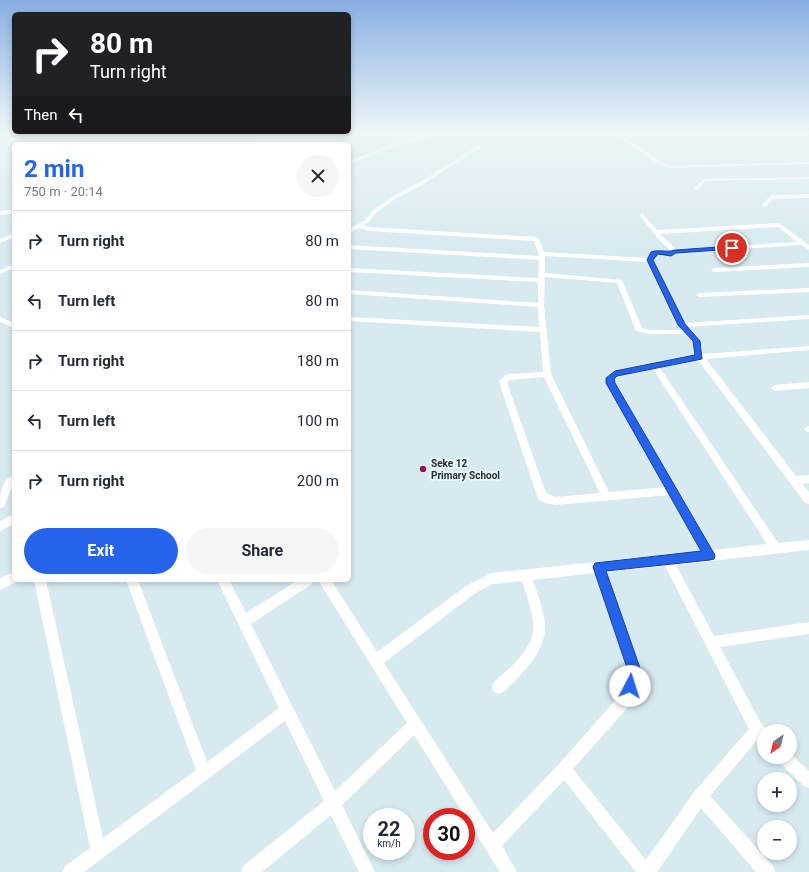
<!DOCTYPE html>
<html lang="en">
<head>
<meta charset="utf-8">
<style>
	:root { --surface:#fff; --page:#f6f6f7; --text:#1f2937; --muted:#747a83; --line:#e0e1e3; --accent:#2563eb }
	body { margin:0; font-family:Roboto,sans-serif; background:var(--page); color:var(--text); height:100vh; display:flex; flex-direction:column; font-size:15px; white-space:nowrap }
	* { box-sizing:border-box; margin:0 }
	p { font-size:13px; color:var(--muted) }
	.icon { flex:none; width:22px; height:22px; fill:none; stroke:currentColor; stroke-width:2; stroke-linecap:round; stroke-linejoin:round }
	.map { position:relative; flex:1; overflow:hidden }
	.drawer { position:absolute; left:12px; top:142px; width:339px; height:440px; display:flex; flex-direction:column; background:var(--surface); border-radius:6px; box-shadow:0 2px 6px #0003 }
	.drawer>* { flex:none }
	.hud { position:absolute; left:12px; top:12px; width:339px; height:122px; border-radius:6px; box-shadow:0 2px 6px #0003; background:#202124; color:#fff; overflow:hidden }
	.needle { width:26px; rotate:214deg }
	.tools { position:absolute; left:757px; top:724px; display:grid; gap:8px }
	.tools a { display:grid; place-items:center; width:40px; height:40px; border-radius:50%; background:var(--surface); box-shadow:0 2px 6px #0003; font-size:20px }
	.speed { position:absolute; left:363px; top:808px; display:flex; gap:8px; font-size:20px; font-weight:700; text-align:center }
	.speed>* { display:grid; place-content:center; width:52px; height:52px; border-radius:50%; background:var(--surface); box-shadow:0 2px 6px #0003; line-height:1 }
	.speed small { font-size:10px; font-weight:400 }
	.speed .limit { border:6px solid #d22; background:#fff; color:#111 }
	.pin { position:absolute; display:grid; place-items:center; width:34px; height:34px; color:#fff; margin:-17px; border:2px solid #fff; border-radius:50%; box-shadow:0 1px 4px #0007 }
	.me { position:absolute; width:44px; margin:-22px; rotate:5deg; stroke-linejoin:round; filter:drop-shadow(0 0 3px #0008) }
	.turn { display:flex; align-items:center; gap:14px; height:84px; padding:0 12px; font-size:18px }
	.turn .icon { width:52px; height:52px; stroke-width:2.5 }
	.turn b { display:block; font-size:28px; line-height:34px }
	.then { display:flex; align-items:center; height:38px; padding:0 12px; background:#0003; gap:8px; font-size:15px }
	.round { display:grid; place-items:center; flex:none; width:42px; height:42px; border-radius:21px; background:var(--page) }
	.summary { display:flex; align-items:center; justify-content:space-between; height:68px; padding:0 12px }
	h1 { font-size:24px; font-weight:700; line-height:30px; color:var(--accent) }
	.button { display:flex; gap:8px; margin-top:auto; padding:8px 12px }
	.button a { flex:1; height:46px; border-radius:24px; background:var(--accent); color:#fff; font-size:16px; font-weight:700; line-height:46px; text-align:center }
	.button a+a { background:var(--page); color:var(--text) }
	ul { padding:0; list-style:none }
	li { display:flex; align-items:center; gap:12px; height:60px; padding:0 12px; border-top:1px solid var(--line) }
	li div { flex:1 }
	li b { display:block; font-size:15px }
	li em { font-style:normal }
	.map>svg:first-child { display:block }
</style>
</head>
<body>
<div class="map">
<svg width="809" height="872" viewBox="0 0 809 872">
	<rect width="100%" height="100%" fill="#d6eaef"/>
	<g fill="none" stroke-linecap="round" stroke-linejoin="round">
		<path fill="#fff" fill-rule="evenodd" d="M438,132H442L436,136L401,144L349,164V161L398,142L434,134Z
			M523,132H528L520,135V133Z
			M612,132H616L663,163L671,166L809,162V164L671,168L659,165Z
			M479,145L481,147L422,185L395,199L376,213L369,222L363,225L369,227L536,237L539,239L544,252L648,258C654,245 662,254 671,251L659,240L640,216V214L642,213L657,230L779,223L809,245V250L801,245L677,253C669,258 663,252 655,255L653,260L684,323L809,315V319L688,327C698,337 700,338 703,354L809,346V350L706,359L796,476L809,475V483L802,484L809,492V504L805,503L698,360L660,368L778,543L809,540V550L676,565L714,636L809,622V634L720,647L762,725L768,731H764V744L757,740L710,796L773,866L775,872H756L701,808L657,872H636L564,780L502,846L517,872H500L414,735L342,805L375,872H359L331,815L262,872H241L243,866L324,801L285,721L84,872H63L65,866L90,848L34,580H46L103,838L196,770L126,580H138L207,762L279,708L217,580H229L246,613L298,580H314L312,584L251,624L335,791L407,723L318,580H331L377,652L466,586L492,573L663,555L667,554L702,551L670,495L555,505L545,503L538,499L499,382L505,375L508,374L543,372L540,332L349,321V317L539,327L538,307L349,294V290L538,303V282L349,272V268L538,278L539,260L349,249V245L539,256L534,241L368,231L359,228L349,233V229L365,220L372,211L391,197L418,183ZM778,227L797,242L676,249L660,234ZM545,256L648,262L678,325L682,330H649L642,328L622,280L545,273ZM545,277L617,283L636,331L649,334H687L693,342L696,355L615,371L606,378L607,383L666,487L609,492L551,374L544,305ZM653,369L767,544L713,550L615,383L614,379L617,376ZM544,377L600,493L555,497L546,493L507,383L510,380ZM665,566L749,729L695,791L646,860L573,769L629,706L637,686L639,669L606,572ZM595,573L627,669L623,686L619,696L559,764L493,833L384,663L474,594L493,584L522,581C526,594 531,607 533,621C537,646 511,667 494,682L492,687L494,692L499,694L504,692C522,674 548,650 545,622C543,608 537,593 533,580Z
			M809,177V179L705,181L698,190L693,189L704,179Z
			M809,194V198L773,199L766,207L761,206L771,195Z
			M14,209V213L0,215V211Z
			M14,233V237L0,243V239Z
			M809,263V267L714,272L711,270L714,268Z
			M14,264V268L0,274V270Z
			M809,288V292L699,297L696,295L699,293Z
			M0,317L14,323V328L0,322Z
			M809,382V388L775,391L771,388L775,385Z
			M808,426H809V432L805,431L804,429Z
			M14,475V486L11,489L4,507L0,508C0,496 0,480 14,475Z
			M14,514V524L0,531V521Z
			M14,572V580L18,581L0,590V578Z
			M790,753L809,771V788L804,786L779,762L777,757H790Z"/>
	</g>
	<linearGradient id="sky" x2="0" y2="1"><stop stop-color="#88afe2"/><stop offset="0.52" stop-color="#edf6f8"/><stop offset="1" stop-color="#edf6f8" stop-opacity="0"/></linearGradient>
	<rect width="809" height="254" fill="url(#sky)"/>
	<path fill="#2563eb" stroke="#184099" d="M732,246L734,247V249L676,253L671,256L658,254L653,260L685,324L700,341L702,359L617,376L614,379L615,383L715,555L714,559L710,560L606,571L640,668L635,691L630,693L626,691L624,686L627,668L593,567L595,563L701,551L606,383V378L615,371L695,355L693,341L678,325L647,260L651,252C659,249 667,253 675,250Z"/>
	<circle fill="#9f105b" stroke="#e4f7fc" stroke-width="1.5" cx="423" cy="469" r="4"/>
	<g text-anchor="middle" stroke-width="4" stroke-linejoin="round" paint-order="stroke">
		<g font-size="10" font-weight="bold" fill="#282f31" stroke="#e4f7fc" text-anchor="start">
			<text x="431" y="467">Seke 12<tspan x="431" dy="12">Primary School</tspan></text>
		</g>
	</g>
</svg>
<div class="tools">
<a><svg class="needle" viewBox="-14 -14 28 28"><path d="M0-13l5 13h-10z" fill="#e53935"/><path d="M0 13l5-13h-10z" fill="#747a83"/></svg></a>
<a>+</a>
<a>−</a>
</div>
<div class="speed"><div>22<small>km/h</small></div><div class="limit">30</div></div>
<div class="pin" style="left:732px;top:248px;background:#d93025"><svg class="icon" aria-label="arrive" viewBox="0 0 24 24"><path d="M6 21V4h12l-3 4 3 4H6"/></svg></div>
<svg class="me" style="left:630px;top:686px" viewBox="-20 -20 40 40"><circle r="19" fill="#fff"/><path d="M0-13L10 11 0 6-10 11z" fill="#2563eb"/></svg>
<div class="hud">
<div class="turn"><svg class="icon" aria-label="right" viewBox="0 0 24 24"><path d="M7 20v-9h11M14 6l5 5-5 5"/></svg><div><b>80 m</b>Turn right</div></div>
<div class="then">Then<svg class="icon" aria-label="left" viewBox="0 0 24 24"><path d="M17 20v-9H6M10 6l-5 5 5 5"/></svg></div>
</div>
<section class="drawer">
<div class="summary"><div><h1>2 min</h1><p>750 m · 20:14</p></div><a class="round"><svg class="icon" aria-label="close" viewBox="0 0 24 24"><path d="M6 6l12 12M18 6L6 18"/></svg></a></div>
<ul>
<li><svg class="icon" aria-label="right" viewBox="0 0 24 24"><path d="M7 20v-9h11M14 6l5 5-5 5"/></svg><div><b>Turn right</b></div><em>80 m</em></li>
<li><svg class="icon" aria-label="left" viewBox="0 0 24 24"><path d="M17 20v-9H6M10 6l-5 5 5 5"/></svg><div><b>Turn left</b></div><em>80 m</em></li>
<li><svg class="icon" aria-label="right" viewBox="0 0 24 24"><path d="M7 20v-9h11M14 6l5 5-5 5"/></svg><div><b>Turn right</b></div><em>180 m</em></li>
<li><svg class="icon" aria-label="left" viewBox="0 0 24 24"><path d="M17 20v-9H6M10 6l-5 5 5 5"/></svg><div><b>Turn left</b></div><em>100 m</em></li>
<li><svg class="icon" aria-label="right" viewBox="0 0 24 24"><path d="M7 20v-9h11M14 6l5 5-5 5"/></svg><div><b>Turn right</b></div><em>200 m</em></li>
</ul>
<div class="button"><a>Exit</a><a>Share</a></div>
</section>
</div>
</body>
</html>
